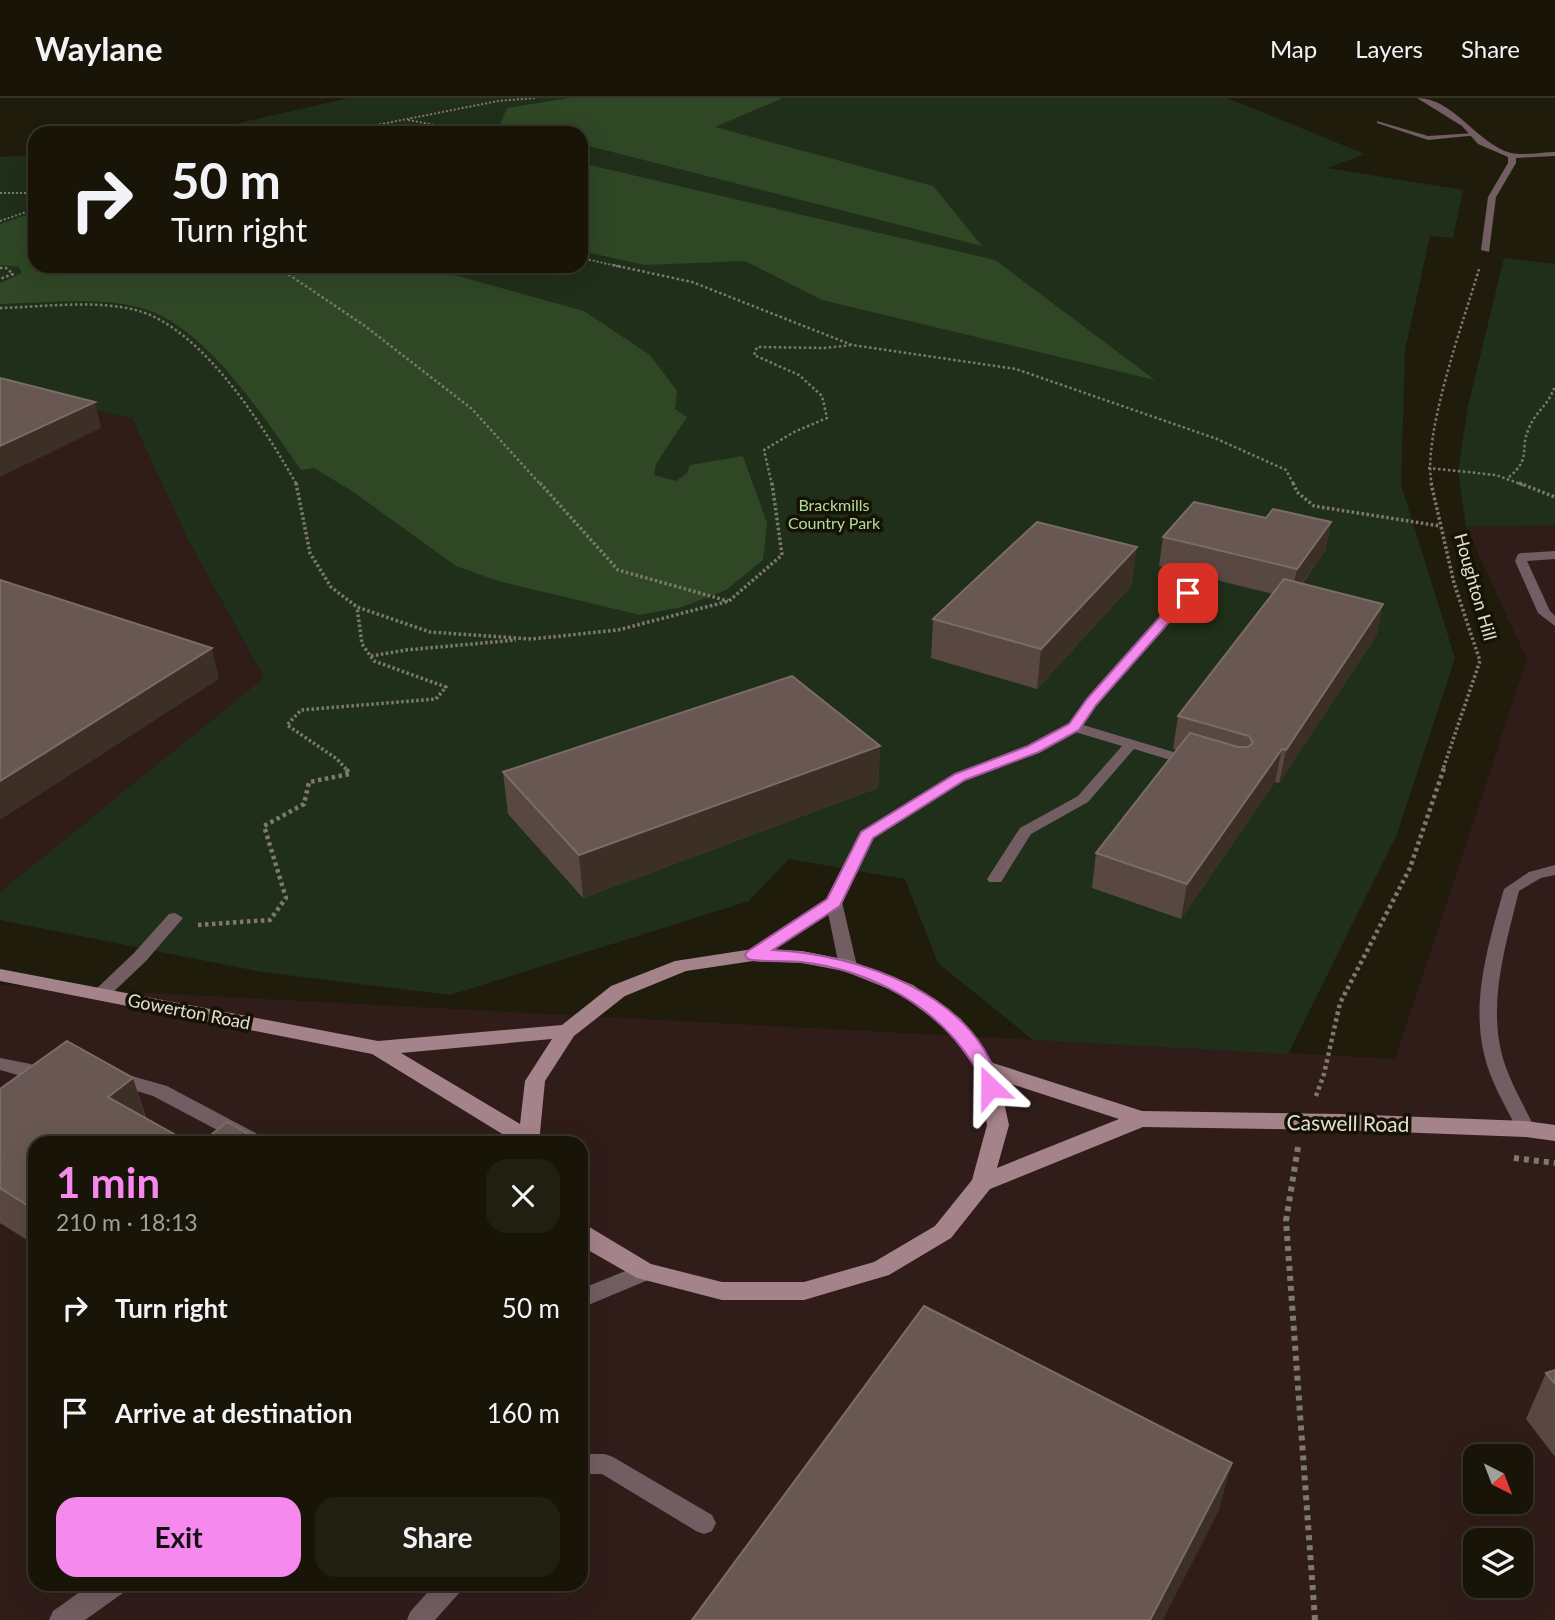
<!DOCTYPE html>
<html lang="en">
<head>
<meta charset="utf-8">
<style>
	:root { --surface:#181508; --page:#211e12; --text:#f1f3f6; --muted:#9f9f9c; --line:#363429; --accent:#f689ee }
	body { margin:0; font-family:Lato,sans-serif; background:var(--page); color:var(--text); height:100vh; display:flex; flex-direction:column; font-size:26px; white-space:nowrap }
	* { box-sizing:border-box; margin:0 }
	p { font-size:23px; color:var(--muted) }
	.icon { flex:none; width:38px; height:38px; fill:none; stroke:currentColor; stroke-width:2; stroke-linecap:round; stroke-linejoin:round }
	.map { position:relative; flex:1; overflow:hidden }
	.panel { position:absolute; left:28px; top:1038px; width:560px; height:455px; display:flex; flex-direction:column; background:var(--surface); border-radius:21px; box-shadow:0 7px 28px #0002,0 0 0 2px var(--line) }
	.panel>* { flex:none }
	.top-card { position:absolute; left:28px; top:28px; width:560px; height:147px; border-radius:21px; box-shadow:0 7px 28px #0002,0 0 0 2px var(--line); background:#181508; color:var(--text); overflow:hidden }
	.needle { width:46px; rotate:138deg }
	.fabs { position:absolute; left:1463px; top:1346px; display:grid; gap:14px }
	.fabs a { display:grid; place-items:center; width:70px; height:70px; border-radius:14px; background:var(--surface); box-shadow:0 7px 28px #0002,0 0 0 2px var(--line); font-size:35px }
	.pin { position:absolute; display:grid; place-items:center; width:60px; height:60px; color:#fff; margin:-30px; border-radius:14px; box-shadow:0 4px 10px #0006 }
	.me { position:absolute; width:77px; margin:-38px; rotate:337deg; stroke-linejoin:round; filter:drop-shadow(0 0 5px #0008) }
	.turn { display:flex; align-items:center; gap:24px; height:147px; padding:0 28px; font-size:32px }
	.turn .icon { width:91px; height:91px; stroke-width:2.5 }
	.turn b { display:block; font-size:49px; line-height:60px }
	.round { display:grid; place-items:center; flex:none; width:74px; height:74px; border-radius:21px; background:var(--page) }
	.headline { display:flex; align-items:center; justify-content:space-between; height:119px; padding:0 28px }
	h1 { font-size:42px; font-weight:700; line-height:52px; color:var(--accent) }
	.button { display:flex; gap:14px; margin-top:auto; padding:14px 28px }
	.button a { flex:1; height:80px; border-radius:21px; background:var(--accent); color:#111; font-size:28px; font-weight:700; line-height:80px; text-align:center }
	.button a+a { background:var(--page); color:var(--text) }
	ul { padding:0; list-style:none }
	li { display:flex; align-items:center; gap:21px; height:105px; padding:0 28px }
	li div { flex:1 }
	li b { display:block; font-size:26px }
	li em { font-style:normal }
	header { display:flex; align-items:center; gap:42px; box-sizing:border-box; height:98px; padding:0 35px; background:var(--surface); border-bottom:2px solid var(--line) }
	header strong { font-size:33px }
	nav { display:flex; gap:38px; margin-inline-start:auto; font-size:24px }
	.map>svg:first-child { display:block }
</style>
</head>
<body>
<header>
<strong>Waylane</strong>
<nav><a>Map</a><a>Layers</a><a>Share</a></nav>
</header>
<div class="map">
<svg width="1555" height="1522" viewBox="0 0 1555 1522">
	<rect width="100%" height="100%" fill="#201c0b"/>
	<path fill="#301d1a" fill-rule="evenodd" d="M0,287L132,321L188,442L264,581L0,794Z
		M1555,427V1522H0V887L1395,961L1527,562L1466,429ZM35,1045H581V1486H35ZM1475,1358H1521V1404H1475ZM1475,1442H1521V1488H1475Z"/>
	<path fill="#202f19" d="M349,0H1227L1365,56L1327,70L1463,92L1453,140L1430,138L1405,252L1401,387L1455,560L1397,736L1288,956L1033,942L938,865L905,781L789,761L749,803L450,897L262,874L0,822V794L264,580L188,442L132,321L0,287V59L35,57V168H581V35H195Z
		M1504,160L1555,166V427L1466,429L1458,373L1468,308Z"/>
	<path fill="#2f4725" d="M570,0H783L715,29L933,88L982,148L581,46V35H537L500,26L507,10Z
		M581,65L995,162L1155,282L822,202L745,163L645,167L581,153Z
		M35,114V168H422L584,213L650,257L677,293L675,311L687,319L656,366L654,377L676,383L687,375L690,367L743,358L767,425L763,462L726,492L682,509L640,517L498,483L456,468L352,393L314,370L301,372C263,319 205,225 138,209C97,199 43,205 0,206V185L22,175L19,169L0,167V126Z"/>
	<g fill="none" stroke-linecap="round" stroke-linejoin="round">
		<path stroke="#7d7a6b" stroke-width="2" stroke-dasharray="2 2" stroke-linecap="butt" d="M408,22L440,28L412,35
			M336,35L498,3L535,0
			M0,95H35
			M0,123L35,111
			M581,160L621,169"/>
		<path stroke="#7d7a6b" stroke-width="2.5" stroke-dasharray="2.5 2.5" stroke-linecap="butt" d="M613,167L692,184L852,247L1016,271L1217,341L1286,372L1294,387
			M276,168L365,228L472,311L541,387
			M0,170H6L13,176L0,181
			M0,210C42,209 99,201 139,213C204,232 265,331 297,387
			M1428,370L1496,377L1523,387
			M1509,379C1532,360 1519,352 1529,330C1536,313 1548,308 1555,288
			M772,387L764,352L794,334L827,320L822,298L799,277L754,257L757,249L825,250L852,247
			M1432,387C1421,340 1464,222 1479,171"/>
		<path stroke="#7d7a6b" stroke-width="3.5" stroke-dasharray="2.5 2.5" stroke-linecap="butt" d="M296,385L310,455L331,489L357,509L430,534L531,541L618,532L729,503L782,457L772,385
			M540,385L618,472L728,503
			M1293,385L1297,394L1314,408L1440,428
			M1431,385L1454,485L1480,563L1443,671
			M1519,385L1555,399
			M371,558L406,552L516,542
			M346,671L337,661L287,627L301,612L436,601L446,589L374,563L362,546L357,509"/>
		<path stroke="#7d7a6b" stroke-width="4.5" stroke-dasharray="3.5 3.5" stroke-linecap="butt" d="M198,827L270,822L286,800L264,728L304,706L309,684L350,676L345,670
			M1316,998L1324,976L1340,905L1410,770L1444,670"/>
		<path stroke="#7d7a6b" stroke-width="6" stroke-dasharray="5 5" stroke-linecap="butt" d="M1298,1049L1286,1123L1315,1522
			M1514,1060L1555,1065"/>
		<path fill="#725d62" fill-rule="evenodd" d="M1377,23L1428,38L1475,35L1479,37L1428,42L1377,25Z
			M1555,453V461L1527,463L1550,513L1555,518V528L1538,515L1515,463L1518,456L1522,455Z
			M1188,491L1194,495L1192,498L1097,607L1083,627L1197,661L1199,664L1197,667H1187L1134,651L1088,704L1031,736L1001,784H989L987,781L1020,730L1078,698L1122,648L1075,634L1038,654L965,682L873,740L842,804L857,868L854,872H842L839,868L828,815L759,861H747L745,857L747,853L827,801L862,734L955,676L1028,648L1069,626L1087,601L1184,492Z
			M1555,767V777L1541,780L1519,793C1506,846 1488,903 1502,957C1509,983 1524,1007 1535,1031L1533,1036L1526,1038L1519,1036L1517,1031C1505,1007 1490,983 1484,956C1471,901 1489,844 1504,791L1529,774Z
			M175,815L183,820L146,863L107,900H95L92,896L95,892L134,855L169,816Z
			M0,960L31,966L39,978L26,999L0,1015V998L12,989L21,978L0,972Z
			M114,973L167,988L265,1040L267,1045H242L153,998L108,984L105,979L108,974Z
			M581,1356H605L613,1359L712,1417L716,1425L712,1433L704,1436L696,1433L602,1376H581Z
			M435,1486H463L460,1494L435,1522H407L410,1514Z"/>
		<path fill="#725d62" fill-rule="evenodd" d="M1417,0C1454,0 1477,46 1511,55C1524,58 1542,54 1555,54V58L1516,60V65L1496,99L1489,154L1481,152L1488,99L1508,65V59L1478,46L1462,28Z
			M645,1165L653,1168L656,1174L653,1180L581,1210V1191Z
			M91,1486H127L123,1495L85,1522H49L53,1513Z"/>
		<path fill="#a5838b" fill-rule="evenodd" d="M753,851L802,853L848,862L913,887L961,921L993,965L1142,1013L1343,1016L1526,1023L1555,1027V1043L1526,1039L1343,1032L1143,1029L990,1091L951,1140L889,1177L804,1202H722L637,1180L581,1148V1124L651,1166L722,1184H804L874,1164L935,1128L972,1082L987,1027L976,971L947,931L899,895L844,873L802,865L753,863L686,873L625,898L574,938L545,983L539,1045H517L372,956L0,883V871L378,943L562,927L611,888L675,863ZM552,941L525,983L520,1026L401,955ZM999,982L1119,1021L997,1070L1009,1027Z"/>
	</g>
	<path fill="#594742" d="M1266,420L1331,424L1325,453L1302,486L1383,506L1376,538L1279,685L1275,684L1181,821L1092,790L1096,755L1177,652L1173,651L1178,618L1273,496L1159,468L1163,439Z
		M1132,487L1037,591L931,560L933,521Z
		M880,648L878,690L583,800L508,716L503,674Z
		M133,980L146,1020L35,1045V1147L0,1125V991Z
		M1555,1272V1359L1526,1321L1546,1275Z"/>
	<path fill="#3c2f25" d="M95,304L101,330L0,379V348Z
		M1331,424L1325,453L1291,500L1297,471Z
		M1137,449L1132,487L1037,591L1041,551Z
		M1383,506L1376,538L1279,685L1286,652Z
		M212,550L219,581L0,722V683Z
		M880,648L878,690L583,800L579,757Z
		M1282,651L1275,684L1181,821L1187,786Z
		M133,980L147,1026L108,999Z
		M1232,1365L1219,1412L1163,1522H1150Z"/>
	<path fill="#685752" stroke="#7b6c66" stroke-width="2" d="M0,280L95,304L0,348Z
		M1194,404L1266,420L1273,411L1331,424L1297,471L1163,439Z
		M1037,424L1137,449L1041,551L933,521Z
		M1284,481L1383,506L1286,652L1282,651L1187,786L1096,755L1190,635L1238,649H1248L1253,645L1249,638L1178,618Z
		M0,482L212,550L0,683Z
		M792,578L880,648L579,757L503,674Z
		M67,943L133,980L108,999L190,1045H35V1112L0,1090V991Z
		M227,1024L264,1045H201Z
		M924,1208L1232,1365L1150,1522H692Z
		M1555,1272V1286L1546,1275Z"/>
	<path fill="#f689ee" stroke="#a0599b" stroke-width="2" d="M1188,491L1193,492V497L1096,607L1079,632L1039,654L965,682L873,740L840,808L773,852C857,856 978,896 999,989L997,994H983C979,986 979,976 975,969C938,908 871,872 801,864C784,862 765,865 748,861L745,857L748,853L827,801L861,734L955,676L1028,648L1069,626L1087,601L1184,492Z"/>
	<g text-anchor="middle" stroke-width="7" stroke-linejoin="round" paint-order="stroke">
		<g font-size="16" fill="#b2dda0" stroke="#161304">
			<text x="834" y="413">Brackmills<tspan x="834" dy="18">Country Park</tspan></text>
		</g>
		<g font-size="18" fill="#e2e0d5" stroke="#161304">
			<text transform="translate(1475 489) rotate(74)" y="6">Houghton Hill</text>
			<text transform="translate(189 914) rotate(11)" y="6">Gowerton Road</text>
		</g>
		<g font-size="21" fill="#e2e0d5" stroke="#161304">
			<text transform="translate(1348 1026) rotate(1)" y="7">Caswell Road</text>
		</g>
	</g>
</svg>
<div class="fabs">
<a><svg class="needle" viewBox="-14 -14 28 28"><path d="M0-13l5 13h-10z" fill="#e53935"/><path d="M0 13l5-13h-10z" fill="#9f9f9c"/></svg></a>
<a><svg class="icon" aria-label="layers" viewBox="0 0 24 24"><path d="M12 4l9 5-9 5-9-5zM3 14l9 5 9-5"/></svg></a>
</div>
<div class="pin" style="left:1188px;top:495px;background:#d93025"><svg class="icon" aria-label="arrive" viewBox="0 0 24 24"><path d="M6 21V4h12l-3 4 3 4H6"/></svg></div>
<svg class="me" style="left:990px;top:989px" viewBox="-20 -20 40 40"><path d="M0-17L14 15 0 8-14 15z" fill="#f689ee" stroke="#fff" stroke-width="4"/></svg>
<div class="top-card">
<div class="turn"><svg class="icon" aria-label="right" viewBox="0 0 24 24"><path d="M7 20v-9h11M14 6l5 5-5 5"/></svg><div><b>50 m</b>Turn right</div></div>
</div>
<section class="panel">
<div class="headline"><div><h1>1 min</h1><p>210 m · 18:13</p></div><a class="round"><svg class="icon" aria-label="close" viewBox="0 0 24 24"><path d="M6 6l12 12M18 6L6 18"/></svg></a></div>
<ul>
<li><svg class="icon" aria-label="right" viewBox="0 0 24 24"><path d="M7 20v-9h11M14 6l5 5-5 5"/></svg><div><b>Turn right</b></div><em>50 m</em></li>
<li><svg class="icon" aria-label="arrive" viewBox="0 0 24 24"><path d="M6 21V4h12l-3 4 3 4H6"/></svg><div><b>Arrive at destination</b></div><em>160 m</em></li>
</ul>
<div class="button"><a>Exit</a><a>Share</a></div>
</section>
</div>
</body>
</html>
